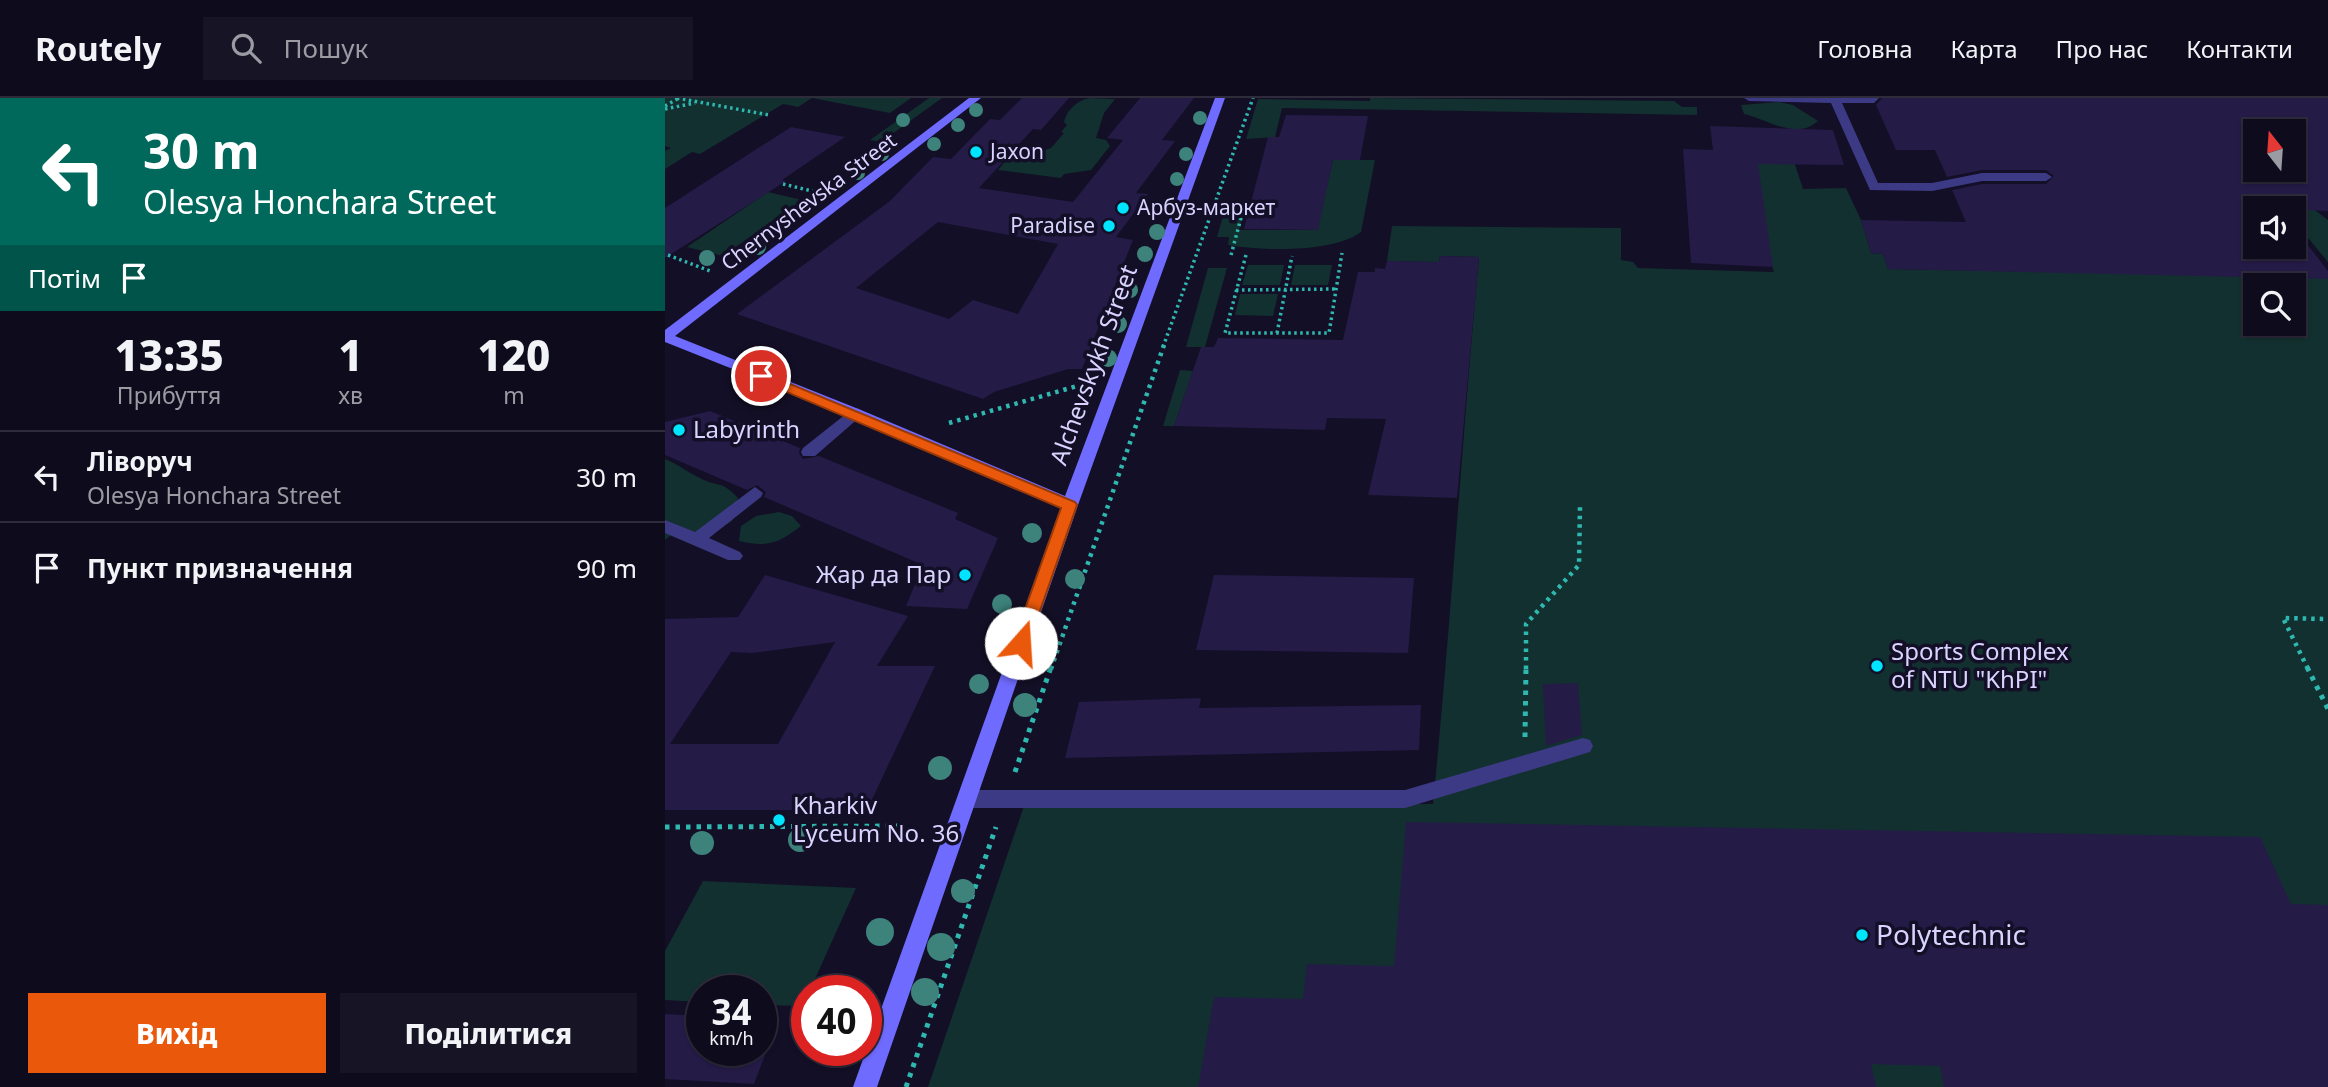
<!DOCTYPE html>
<html lang="uk">
<head>
<meta charset="utf-8">
<style>
	:root { --surface:#0e0b1c; --page:#171425; --text:#f1f3f6; --muted:#9b9ba3; --line:#2e2b3b; --accent:#ea580c }
	body { margin:0; font-family:"Noto Sans",sans-serif; background:var(--page); color:var(--text); height:100vh; display:flex; flex-direction:column; font-size:26px; white-space:nowrap }
	* { box-sizing:border-box; margin:0 }
	p { font-size:23px; color:var(--muted) }
	.icon { flex:none; width:38px; height:38px; fill:none; stroke:currentColor; stroke-width:2; stroke-linecap:round; stroke-linejoin:round }
	.map { position:relative; flex:1; overflow:hidden }
	.details { display:flex; flex-direction:column; background:var(--surface); width:665px }
	.details>* { flex:none }
	.top-card { background:#00695c; color:#fff; overflow:hidden }
	.needle { width:46px; rotate:343deg }
	.controls { position:absolute; left:1578px; top:21px; display:grid; gap:14px }
	.controls a { display:grid; place-items:center; width:63px; height:63px; border-radius:0px; background:var(--surface); box-shadow:0 2px 5px #0004,0 0 0 2px var(--line); font-size:35px }
	.speed { position:absolute; left:21px; top:877px; display:flex; gap:14px; font-size:35px; font-weight:700; text-align:center }
	.speed>* { display:grid; place-content:center; width:91px; height:91px; border-radius:50%; background:var(--surface); box-shadow:0 2px 5px #0004,0 0 0 2px var(--line); line-height:1 }
	.speed small { font-size:18px; font-weight:400 }
	.speed .limit { border:10px solid #d22; background:#fff; color:#111 }
	.pin { position:absolute; display:grid; place-items:center; width:60px; height:60px; color:#fff; margin:-30px; border:4px solid #fff; border-radius:50%; box-shadow:0 2px 7px #0007 }
	.me { position:absolute; width:77px; margin:-38px; rotate:19deg; stroke-linejoin:round; filter:drop-shadow(0 0 5px #0008) }
	.turn { display:flex; align-items:center; gap:24px; height:147px; padding:0 28px; font-size:32px }
	.turn .icon { width:91px; height:91px; stroke-width:2.5 }
	.turn b { display:block; font-size:49px; line-height:60px }
	.then { display:flex; align-items:center; height:66px; padding:0 28px; background:#0003; gap:14px; font-size:26px }
	.eta { display:flex; justify-content:space-evenly; align-items:center; height:119px; text-align:center }
	.eta b { font-size:42px; font-weight:800; line-height:49px }
	.button { display:flex; gap:14px; margin-top:auto; padding:14px 28px }
	.button a { flex:1; height:80px; border-radius:0px; background:var(--accent); color:#fff; font-size:28px; font-weight:800; line-height:80px; text-align:center }
	.button a+a { background:var(--page); color:var(--text) }
	ul { padding:0; list-style:none }
	li { display:flex; align-items:center; gap:21px; height:91px; padding:0 28px; border-top:2px solid var(--line) }
	li div { flex:1 }
	li b { display:block; font-size:26px }
	li em { font-style:normal }
	header { display:flex; align-items:center; gap:42px; box-sizing:border-box; height:98px; padding:0 35px; background:var(--surface); border-bottom:2px solid var(--line) }
	header strong { font-size:33px }
	nav { display:flex; gap:38px; margin-inline-start:auto; font-size:24px }
	.search { width:490px; height:63px; background:var(--page); display:flex; align-items:center; gap:18px; box-sizing:border-box; padding:0 24px; border-radius:0px; color:var(--muted); font-size:26px }
	main { display:flex; flex:1; min-height:0 }
	.map>svg:first-child { display:block }
</style>
</head>
<body>
<header>
<strong>Routely</strong>
<div class="search"><svg class="icon" aria-label="search" viewBox="0 0 24 24"><circle cx="10" cy="10" r="6"/><path d="M15 15l6 6"/></svg>Пошук</div>
<nav><a>Головна</a><a>Карта</a><a>Про нас</a><a>Контакти</a></nav>
</header>
<main>
<section class="details">
<div class="top-card">
<div class="turn"><svg class="icon" aria-label="left" viewBox="0 0 24 24"><path d="M17 20v-9H6M10 6l-5 5 5 5"/></svg><div><b>30 m</b>Olesya Honchara Street</div></div>
<div class="then">Потім<svg class="icon" aria-label="arrive" viewBox="0 0 24 24"><path d="M6 21V4h12l-3 4 3 4H6"/></svg></div>
</div>
<div class="eta">
<div><b>13:35</b><p>Прибуття</p></div>
<div><b>1</b><p>хв</p></div>
<div><b>120</b><p>m</p></div>
</div>
<ul>
<li><svg class="icon" aria-label="left" viewBox="0 0 24 24"><path d="M17 20v-9H6M10 6l-5 5 5 5"/></svg><div><b>Ліворуч</b><p>Olesya Honchara Street</p></div><em>30 m</em></li>
<li><svg class="icon" aria-label="arrive" viewBox="0 0 24 24"><path d="M6 21V4h12l-3 4 3 4H6"/></svg><div><b>Пункт призначення</b></div><em>90 m</em></li>
</ul>
<div class="button"><a>Вихід</a><a>Поділитися</a></div>
</section>
<div class="map">
<svg width="1663" height="989" viewBox="0 0 1663 989">
	<rect width="100%" height="100%" fill="#130f26"/>
	<path fill="#12302f" fill-rule="evenodd" d="M0,0H246L225,15L147,0L133,9L118,6L35,56L27,54L0,71V53L6,50L0,48Z
		M264,0H277L216,44L205,42Z
		M425,0L450,1L439,15L431,40L441,42L445,48L426,72L399,76L396,80L333,72L351,51L365,48L378,53L386,50L399,35L396,34L402,27L399,24C402,11 413,2 425,0Z
		M705,0L1009,3L1017,9H1032V17L617,10L610,39L581,41L593,1L705,3Z
		M1114,4L1128,7L1153,23C1131,43 1102,21 1079,16L1076,7Z
		M1121,39L1138,91L1181,90L1196,122L1206,155L1218,156L1223,171L1663,179V989H263L359,708L768,706C786,524 797,341 814,159L775,158L774,164L722,163L727,128L956,130V162L968,164L973,170L1109,174L1072,64ZM1591,187H1629V226H1591Z
		M668,62H710L696,134C668,155 597,153 563,147L564,139H552L561,108H580L574,132H652Z
		M103,94L137,102L58,158L22,149Z
		M1642,106L1663,122V164L1629,123V110Z
		M583,167H619L615,187H577Z
		M630,167H667L663,187H626Z
		M543,170H562L540,249H521Z
		M575,196H613L608,218L570,217Z
		M515,272L528,273L509,328H498Z
		M0,361C13,366 22,374 35,380C54,390 55,381 73,400L67,423L47,435L6,437L0,442Z
		M114,414L127,418L136,428C114,445 102,450 74,443L76,428L91,418Z
		M38,783L191,790L145,892H142L138,908L96,907V892H37V904L0,902V853Z"/>
	<path fill="#241b47" fill-rule="evenodd" d="M357,0H404L376,32L368,31L314,90L408,104L458,42L442,40L475,0H529L497,42L510,43L471,95L483,96L451,139L468,142L417,271H403L329,294L318,301L72,216L225,103L268,59L286,61L325,21L335,22ZM273,124L393,146L353,216L308,202L284,221L191,190Z
		M1217,0H1663V113L1591,110V149H1629V129L1663,173V181L1223,171L1218,156L1206,155L1196,122L1301,124L1287,92L1317,86H1381L1389,78L1381,72H1317L1282,79L1270,52H1231L1211,7ZM1591,33H1629V72H1591Z
		M621,17L703,18L695,62H668L653,132L579,131L603,39H614Z
		M1045,28L1168,32L1179,67L1093,66L1108,169L1026,165L1018,51L1048,52Z
		M126,29L180,39L117,82L121,83L0,160V110Z
		M775,158L814,159L792,400L703,397L721,321L662,320L660,332L509,328L536,249H549L553,240L678,242L693,174H710V170L720,171L722,163L774,164Z
		M45,313L135,350L134,355L138,361L154,358L293,415L290,421L333,440L302,511L241,508L258,467L99,399L101,394L92,387L82,392L0,357V324Z
		M100,477L243,518L212,568H270L202,712H0V521L73,519ZM170,544L113,646H5L66,554L87,555Z
		M549,477L749,480L743,555L531,552Z
		M913,585L917,637L881,648L878,586Z
		M536,600L534,610L756,607L754,652L400,660L414,604Z
		M741,724L1595,739L1626,806L1663,807V989H1279L1275,968L1206,966L1211,989H533L549,899L638,901L642,866L729,868Z
		M0,916L37,918V952H102L89,986L0,981Z"/>
	<g fill="none" stroke-linecap="round" stroke-linejoin="round">
		<path stroke="#2fb8b0" stroke-width="3.5" stroke-dasharray="2.5 3.5" stroke-linecap="butt" d="M12,0L104,17
			M0,8L14,0
			M0,11L30,5
			M118,86L151,94
			M3,157L45,173
			M566,157L579,109
			M581,157L560,235H664L677,155
			M571,192L671,191
			M612,235L627,158
			M498,249L588,0"/>
		<path stroke="#2fb8b0" stroke-width="4.5" stroke-dasharray="3.5 5" stroke-linecap="butt" d="M284,325L419,286
			M386,571L499,247
			M861,571V526L914,467L915,408
			M1643,571L1618,520L1663,521"/>
		<path stroke="#2fb8b0" stroke-width="5" stroke-dasharray="4.5 6" stroke-linecap="butt" d="M1642,569L1663,611
			M860,639L861,569
			M350,674L386,569
			M0,729L241,728
			M241,989L331,729"/>
		<path fill="#3d3a85" fill-rule="evenodd" d="M1079,0H1214L1209,5H1177L1213,85H1267L1317,75H1381L1387,79L1381,83H1317L1267,93L1205,92L1166,5L1084,3Z
			M191,310L196,312L199,315L196,318L150,358H138L136,354L138,350L186,312Z
			M90,389L98,395L96,399L44,440L75,454L78,458L75,462H63L0,435V422L30,434Z
			M918,640L925,642L928,648L925,654L740,710H302L295,707L292,701L295,695L302,692H740Z"/>
		<path fill="#6f6bff" fill-rule="evenodd" d="M304,0H316L10,238L196,312L400,398L550,0H560L413,407L212,989H188L396,410L186,318L0,244V232Z"/>
	</g>
	<g fill="#3d827b">
		<circle cx="311" cy="12" r="7"/>
		<circle cx="535" cy="20" r="7"/>
		<circle cx="238" cy="22" r="7"/>
		<circle cx="293" cy="27" r="7"/>
		<circle cx="269" cy="46" r="7"/>
		<circle cx="217" cy="56" r="7"/>
		<circle cx="521" cy="56" r="7"/>
		<circle cx="193" cy="75" r="7"/>
		<circle cx="512" cy="81" r="7"/>
		<circle cx="492" cy="134" r="8"/>
		<circle cx="93" cy="149" r="8"/>
		<circle cx="480" cy="156" r="8"/>
		<circle cx="42" cy="160" r="8"/>
		<circle cx="465" cy="192" r="8"/>
		<circle cx="453" cy="226" r="9"/>
		<circle cx="443" cy="260" r="9"/>
		<circle cx="367" cy="435" r="10"/>
		<circle cx="410" cy="481" r="10"/>
		<circle cx="337" cy="506" r="10"/>
		<circle cx="380" cy="558" r="10"/>
		<circle cx="314" cy="586" r="10"/>
		<circle cx="360" cy="607" r="12"/>
		<circle cx="275" cy="670" r="12"/>
		<circle cx="135" cy="742" r="12"/>
		<circle cx="37" cy="745" r="12"/>
		<circle cx="298" cy="793" r="12"/>
		<circle cx="215" cy="834" r="14"/>
		<circle cx="276" cy="849" r="14"/>
		<circle cx="260" cy="894" r="14"/>
	</g>
	<path fill="#ea580c" stroke="#983908" stroke-width="2" d="M96,274L410,404L412,407L362,550H350L348,545L396,410L91,281V275Z"/>
	<g fill="#00e5ff" stroke="#130f26" stroke-width="2.5">
		<circle cx="311" cy="54" r="7"/>
		<circle cx="458" cy="110" r="7"/>
		<circle cx="444" cy="128" r="7"/>
		<circle cx="14" cy="332" r="7"/>
		<circle cx="300" cy="477" r="7"/>
		<circle cx="1212" cy="568" r="7"/>
		<circle cx="114" cy="722" r="7"/>
		<circle cx="1197" cy="837" r="7"/>
	</g>
	<g text-anchor="middle" stroke-width="7" stroke-linejoin="round" paint-order="stroke">
		<g font-size="21" fill="#d9d4ff" stroke="#130f26" text-anchor="start">
			<text x="325" y="61">Jaxon</text>
			<text x="472" y="117">Арбуз-маркет</text>
			<text x="430" y="135" text-anchor="end">Paradise</text>
		</g>
		<g font-size="21" fill="#d9d4ff" stroke="#130f26">
			<text transform="translate(144 104) rotate(-37)" y="7">Chernyshevska Street</text>
		</g>
		<g font-size="24" fill="#d9d4ff" stroke="#130f26">
			<text transform="translate(429 267) rotate(-70)" y="8">Alchevskykh Street</text>
		</g>
		<g font-size="24" fill="#d9d4ff" stroke="#130f26" text-anchor="start">
			<text x="28" y="340">Labyrinth</text>
			<text x="286" y="485" text-anchor="end">Жар да Пар</text>
			<text x="1226" y="562">Sports Complex<tspan x="1226" dy="28">of NTU "KhPI"</tspan></text>
			<text x="128" y="716">Kharkiv<tspan x="128" dy="28">Lyceum No. 36</tspan></text>
		</g>
		<g font-size="28" fill="#d9d4ff" stroke="#130f26" text-anchor="start">
			<text x="1211" y="847">Polytechnic</text>
		</g>
	</g>
</svg>
<div class="controls">
<a><svg class="needle" viewBox="-14 -14 28 28"><path d="M0-13l5 13h-10z" fill="#e53935"/><path d="M0 13l5-13h-10z" fill="#9b9ba3"/></svg></a>
<a><svg class="icon" aria-label="sound" viewBox="0 0 24 24"><path d="M4 9h4l5-4v14l-5-4H4zM17 9q2 3 0 6"/></svg></a>
<a><svg class="icon" aria-label="search" viewBox="0 0 24 24"><circle cx="10" cy="10" r="6"/><path d="M15 15l6 6"/></svg></a>
</div>
<div class="speed"><div>34<small>km/h</small></div><div class="limit">40</div></div>
<div class="pin" style="left:96px;top:278px;background:#d93025"><svg class="icon" aria-label="arrive" viewBox="0 0 24 24"><path d="M6 21V4h12l-3 4 3 4H6"/></svg></div>
<svg class="me" style="left:356px;top:545px" viewBox="-20 -20 40 40"><circle r="19" fill="#fff"/><path d="M0-13L10 11 0 6-10 11z" fill="#ea580c"/></svg>
</div>
</main>
</body>
</html>
